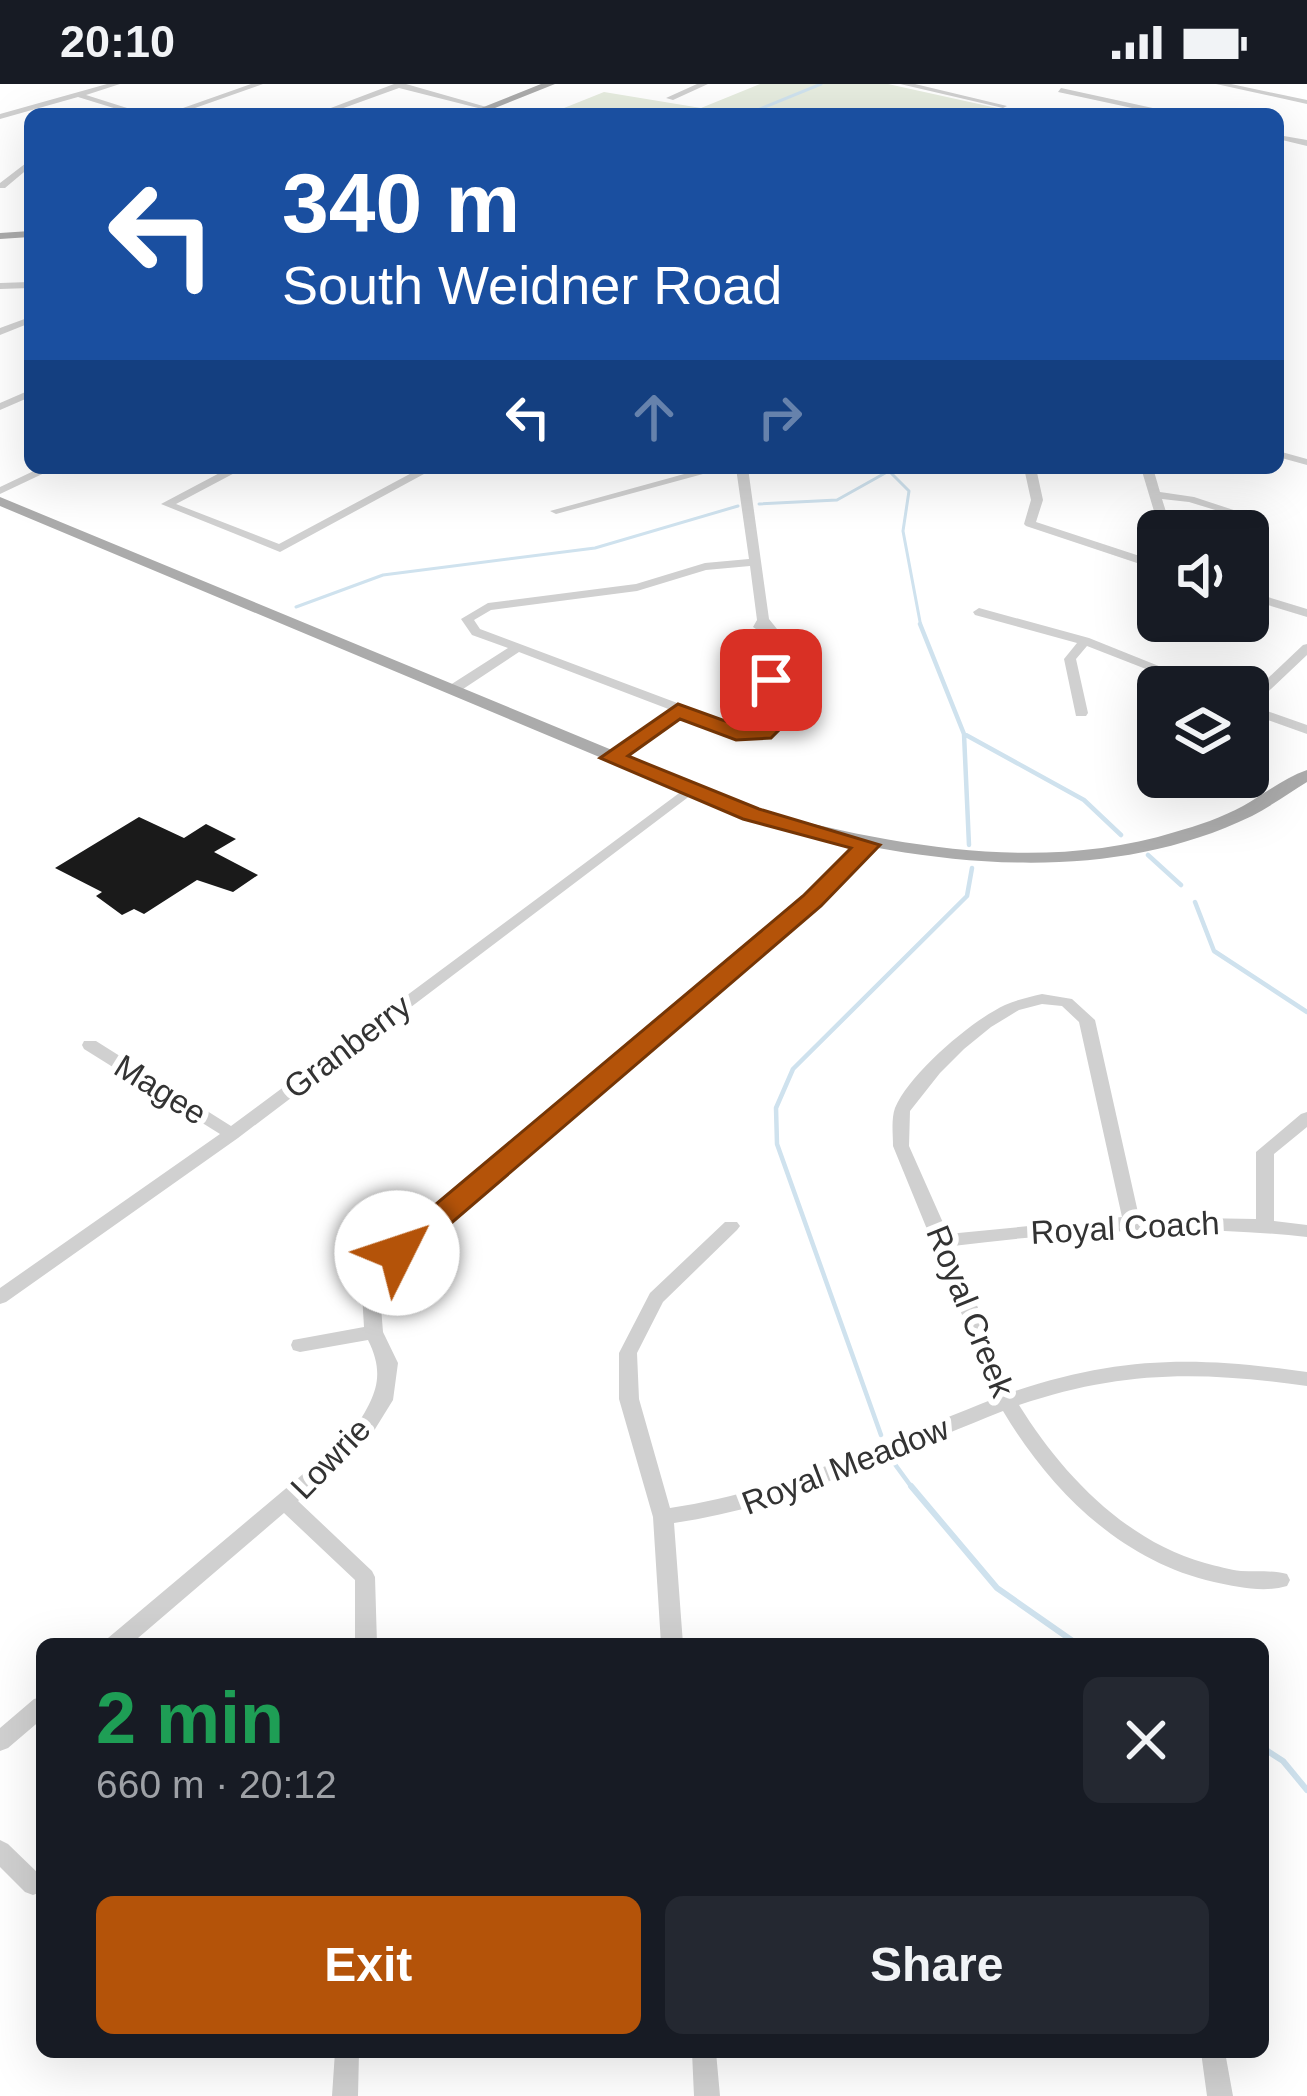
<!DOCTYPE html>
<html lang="en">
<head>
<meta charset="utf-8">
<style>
	:root { --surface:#171b24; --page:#242831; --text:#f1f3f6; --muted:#9ea1a6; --accent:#b45309 }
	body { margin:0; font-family:Arial,sans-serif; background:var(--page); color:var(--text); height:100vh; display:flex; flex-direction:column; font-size:45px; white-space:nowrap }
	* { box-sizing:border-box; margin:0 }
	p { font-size:39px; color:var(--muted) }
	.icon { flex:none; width:66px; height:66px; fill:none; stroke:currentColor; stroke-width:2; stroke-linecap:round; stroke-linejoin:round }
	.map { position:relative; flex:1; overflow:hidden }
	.side { position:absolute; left:36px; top:1554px; width:1233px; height:420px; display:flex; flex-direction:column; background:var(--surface); border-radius:18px; box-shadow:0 12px 48px #0002 }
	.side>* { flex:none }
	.hud { position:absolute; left:24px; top:24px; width:1260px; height:366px; border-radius:18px; box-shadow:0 12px 48px #0002; background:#1a4fa0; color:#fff; overflow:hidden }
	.controls { position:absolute; left:1137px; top:426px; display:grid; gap:24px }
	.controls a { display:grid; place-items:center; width:132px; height:132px; border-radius:18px; background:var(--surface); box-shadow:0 12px 48px #0002; font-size:60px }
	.pin { position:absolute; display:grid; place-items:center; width:102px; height:102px; color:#fff; margin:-51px; border-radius:24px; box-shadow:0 6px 18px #0006 }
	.me { position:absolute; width:132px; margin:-66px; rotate:49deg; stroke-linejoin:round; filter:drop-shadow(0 0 9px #0008) }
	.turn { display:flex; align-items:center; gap:42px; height:252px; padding:0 60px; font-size:54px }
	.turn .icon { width:156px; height:156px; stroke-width:2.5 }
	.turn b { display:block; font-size:84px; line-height:102px }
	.lanes { display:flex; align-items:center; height:114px; padding:0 60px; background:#0003; justify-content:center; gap:60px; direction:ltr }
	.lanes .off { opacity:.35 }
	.round { display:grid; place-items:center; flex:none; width:126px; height:126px; border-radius:18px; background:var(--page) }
	.summary { display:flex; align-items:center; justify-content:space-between; height:204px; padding:0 60px }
	h1 { font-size:72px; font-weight:700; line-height:90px; color:#1e9e55 }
	.cta { display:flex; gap:24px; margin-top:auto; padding:24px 60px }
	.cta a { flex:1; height:138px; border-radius:18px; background:var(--accent); color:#fff; font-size:48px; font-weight:700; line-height:138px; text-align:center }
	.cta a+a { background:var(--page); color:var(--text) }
	.status { display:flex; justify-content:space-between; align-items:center; height:84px; padding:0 60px; background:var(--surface); direction:ltr }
	.status svg { height:33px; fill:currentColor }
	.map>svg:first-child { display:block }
</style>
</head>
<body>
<div class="status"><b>20:10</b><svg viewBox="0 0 49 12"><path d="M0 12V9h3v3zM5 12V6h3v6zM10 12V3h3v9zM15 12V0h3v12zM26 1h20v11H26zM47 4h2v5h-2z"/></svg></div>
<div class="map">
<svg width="1307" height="2012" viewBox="0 0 1307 2012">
	<rect width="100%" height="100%" fill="#fff"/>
	<path fill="#e6ecdf" d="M760,0H888L1015,28L549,30L604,8L701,24Z"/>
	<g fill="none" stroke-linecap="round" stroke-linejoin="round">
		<path stroke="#cfe2ee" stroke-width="3" d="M748,30L821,0
			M886,384L909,407L903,447L921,543
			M759,420L837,416L887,388
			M296,523L383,491L595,464L738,422"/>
		<path stroke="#cfe2ee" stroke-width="4.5" d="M920,540L964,650L969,761
			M966,651L1084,716L1121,751
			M1148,771L1181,801
			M1195,818L1214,867L1307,928
			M881,1351L777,1060L776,1024L793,985L967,812L972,784
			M894,1379L913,1405"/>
		<path stroke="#cfe2ee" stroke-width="6" d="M911,1402L997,1504L1077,1560
			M1263,1664L1283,1677L1307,1706"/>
	</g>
	<path fill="#1a1a1a" d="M139,733L184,754L206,740L236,755L214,768L258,791L233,808L197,796L144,830L134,825L122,831L96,812L102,808L55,784Z"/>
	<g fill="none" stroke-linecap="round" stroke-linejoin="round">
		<path fill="#d0d0d0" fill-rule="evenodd" d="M107,0H120L86,11L146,30H133L78,13L0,35V30Z
			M251,0H263L178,30H166Z
			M394,0H406L490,24L486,26L399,4L327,30H315Z
			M697,0H708L673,16L666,14Z
			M900,0H915L1007,22L1003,24Z
			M1216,0H1231L1307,16V20Z
			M1061,4L1171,28L1175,30H1160L1058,8Z
			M1278,51L1307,56V62L1278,55Z
			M30,76V83L5,104H0V99Z
			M30,198V204L0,205V199Z
			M30,233V239L0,251V244Z
			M30,306V313L0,326V319Z
			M1278,367L1307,375V381L1278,373Z
			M40,384H55L0,410V403Z
			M229,384H244L176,420L279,460L421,384H435L280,468L161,420Z
			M706,384H725L556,430L550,427Z
			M736,384H748L769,535L777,545L772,554L784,636L768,653L746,654L683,630L617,677H607V671L671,626L519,568L457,609H447V603L508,564L472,551L461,535L488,519L636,500L705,479L749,475ZM750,482L757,536L753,543L759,547L765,545L760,554L770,635L759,646L752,647L480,545L474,536L491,526L637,507L706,486Z
			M1024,384H1036L1043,416L1036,438L1158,478V486L1026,442L1024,440L1031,416Z
			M1141,384H1153L1160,408L1194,413L1264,436L1258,439L1189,418L1162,415L1172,447H1160Z
			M1248,507L1307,525V533L1248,515Z
			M979,524L1089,554L1211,603H1192L1087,562L1076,575L1088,629L1086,632H1076L1064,575L1077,559L975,531L973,528Z
			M1307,560V571L1253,622L1307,641V650L1248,629V613L1303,561Z
			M690,701L697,705L695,708L238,1054L6,1218L0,1220V1204L220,1050L84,965L82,961L84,957H96L231,1042Z
			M867,757L872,758L874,761L872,764L817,820L403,1174L380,1210L383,1248L398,1279L393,1316L367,1358L298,1417L372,1487L375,1493L377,1560H355V1496L284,1429L131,1560H105L108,1554L353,1348C374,1314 387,1294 368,1256L300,1268L293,1266L291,1261L293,1256L364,1243L362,1210L391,1164L807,814L862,758Z
			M1042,910L1072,915L1095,936L1139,1133L1256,1135V1068L1301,1030L1307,1028V1043L1274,1070V1137L1307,1141V1153C1188,1140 1072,1147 953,1162L1012,1308C1120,1272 1195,1272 1307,1288V1302C1201,1287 1122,1286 1019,1321C1061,1389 1125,1457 1205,1479C1217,1482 1230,1486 1241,1487C1257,1488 1272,1486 1287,1490L1290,1496L1287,1502C1264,1509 1237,1503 1214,1498C1121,1477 1050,1406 1003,1327C894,1370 790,1422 674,1439L683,1560H661L653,1433L619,1315V1269L650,1209L725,1138H737L740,1142L737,1146L663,1218L637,1269L639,1315L670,1424C786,1407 888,1356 996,1314L893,1062C893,1050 891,1035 895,1024C910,989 971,937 1005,921C1016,916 1029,913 1042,910ZM1042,920L1062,922L1079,938L1122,1133L948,1150L909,1062L910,1027L940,989L964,965L991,943L1019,926Z
			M42,1613V1635L8,1664L0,1667V1644L34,1615Z
			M0,1756L8,1760L41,1792V1808L33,1811L25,1808L0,1783Z
			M335,1968H359L358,2012H332Z
			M692,1968H716L720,2012H694Z
			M1201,1968H1225L1233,2012H1207Z"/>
		<path fill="#ababab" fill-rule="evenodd" d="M541,0H555L480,30H466Z
			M30,147V153L0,155V149Z
			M0,413L757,726C890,761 1039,790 1175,748C1197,742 1223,733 1243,722C1264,710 1284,694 1307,686V698C1289,709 1271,722 1252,732C1093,809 908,777 745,734L0,422Z"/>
	</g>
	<path fill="#b45309" stroke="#753606" stroke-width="3" d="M771,589L782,596L788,637L771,654L736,656L680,635L628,672L759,725L880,761L821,822L407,1177H386L382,1169L386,1162L803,812L851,764L743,735L600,674L678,620L739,642L757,643L765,635L760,596Z"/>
	<g text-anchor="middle" stroke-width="12" stroke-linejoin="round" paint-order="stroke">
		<g font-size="33" fill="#333" stroke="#fff">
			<text transform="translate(347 962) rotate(-37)" y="12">Granberry</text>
			<text transform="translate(161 1005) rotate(32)" y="12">Magee</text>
			<text transform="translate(1125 1143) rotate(-3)" y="12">Royal Coach</text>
			<text transform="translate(971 1227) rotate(68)" y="12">Royal Creek</text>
			<text transform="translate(330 1374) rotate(-46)" y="12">Lowrie</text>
			<text transform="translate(845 1381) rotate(-21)" y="12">Royal Meadow</text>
		</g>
	</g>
</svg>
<div class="controls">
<a><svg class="icon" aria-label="sound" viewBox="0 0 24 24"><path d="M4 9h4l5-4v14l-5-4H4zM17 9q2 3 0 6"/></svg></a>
<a><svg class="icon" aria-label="layers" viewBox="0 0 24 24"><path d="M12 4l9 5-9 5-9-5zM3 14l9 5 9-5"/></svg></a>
</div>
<div class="pin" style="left:771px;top:596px;background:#d93025"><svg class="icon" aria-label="arrive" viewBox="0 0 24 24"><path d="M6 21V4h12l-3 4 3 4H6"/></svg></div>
<svg class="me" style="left:397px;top:1169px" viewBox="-20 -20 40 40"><circle r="19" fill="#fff"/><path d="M0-13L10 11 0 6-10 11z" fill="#b45309"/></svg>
<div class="hud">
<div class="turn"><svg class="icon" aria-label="left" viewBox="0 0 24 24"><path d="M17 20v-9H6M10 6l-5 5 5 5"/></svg><div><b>340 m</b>South Weidner Road</div></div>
<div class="lanes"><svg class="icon" aria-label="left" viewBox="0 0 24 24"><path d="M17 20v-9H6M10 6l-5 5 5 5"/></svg><svg class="icon off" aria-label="ahead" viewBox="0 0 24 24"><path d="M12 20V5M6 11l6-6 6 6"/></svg><svg class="icon off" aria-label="right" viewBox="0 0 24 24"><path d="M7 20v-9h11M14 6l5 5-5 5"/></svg></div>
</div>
<section class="side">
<div class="summary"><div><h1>2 min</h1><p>660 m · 20:12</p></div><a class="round"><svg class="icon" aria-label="close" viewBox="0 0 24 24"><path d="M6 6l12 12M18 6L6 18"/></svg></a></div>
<div class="cta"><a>Exit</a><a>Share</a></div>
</section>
</div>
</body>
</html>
